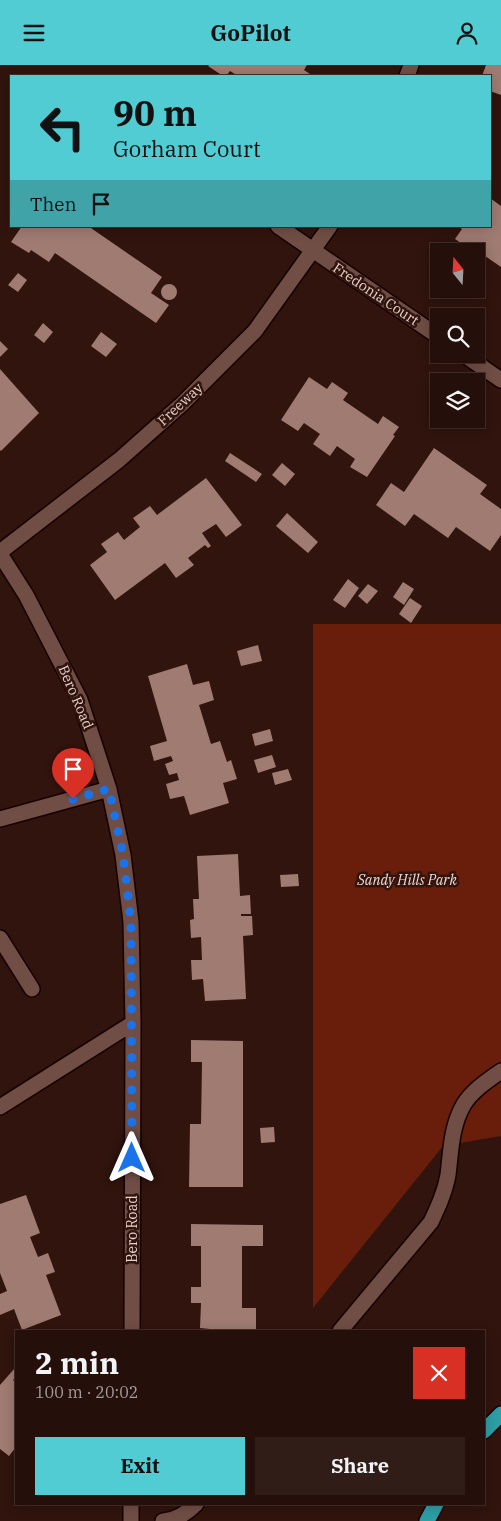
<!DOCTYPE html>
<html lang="en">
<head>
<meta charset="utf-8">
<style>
	:root { --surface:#240f0a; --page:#301d18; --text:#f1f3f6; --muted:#a39c9c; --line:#412f2b; --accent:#51ccd3 }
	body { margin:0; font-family:"IBM Plex Serif",serif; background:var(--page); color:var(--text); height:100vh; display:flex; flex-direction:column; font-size:19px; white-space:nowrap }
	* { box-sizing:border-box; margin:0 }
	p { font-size:16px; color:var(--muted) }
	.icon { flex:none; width:28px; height:28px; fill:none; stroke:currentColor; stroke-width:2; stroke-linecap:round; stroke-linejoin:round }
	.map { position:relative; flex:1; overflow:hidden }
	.drawer { position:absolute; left:15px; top:1265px; width:470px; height:175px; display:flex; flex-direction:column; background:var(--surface); border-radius:0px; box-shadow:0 2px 12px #0003,0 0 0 1px var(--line) }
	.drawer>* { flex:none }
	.banner { position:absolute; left:10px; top:10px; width:481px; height:152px; border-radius:0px; box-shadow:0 2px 12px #0003,0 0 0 1px var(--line); background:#51ccd3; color:#111; overflow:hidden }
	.needle { width:32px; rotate:342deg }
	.tools { position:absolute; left:430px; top:178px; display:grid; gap:10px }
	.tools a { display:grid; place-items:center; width:55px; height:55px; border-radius:0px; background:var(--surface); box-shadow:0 2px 12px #0003,0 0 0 1px var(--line); font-size:25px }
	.pin { position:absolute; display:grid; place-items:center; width:42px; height:42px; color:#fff; margin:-51px -21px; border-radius:50% 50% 50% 0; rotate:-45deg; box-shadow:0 0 5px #0007 }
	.pin .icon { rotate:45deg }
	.me { position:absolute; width:55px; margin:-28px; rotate:0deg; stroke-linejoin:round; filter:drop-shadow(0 0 4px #0008) }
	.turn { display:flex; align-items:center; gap:18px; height:105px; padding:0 20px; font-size:22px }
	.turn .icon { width:65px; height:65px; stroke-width:2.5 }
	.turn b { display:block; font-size:35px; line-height:42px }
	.then { display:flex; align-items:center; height:48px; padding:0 20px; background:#0003; gap:10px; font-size:19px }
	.round { display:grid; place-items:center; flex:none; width:52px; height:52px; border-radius:0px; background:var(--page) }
	.overview { display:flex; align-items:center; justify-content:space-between; height:85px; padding:0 20px }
	h1 { font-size:30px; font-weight:800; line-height:38px }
	.action { display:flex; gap:10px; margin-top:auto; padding:10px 20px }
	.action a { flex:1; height:58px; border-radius:0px; background:var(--accent); color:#111; font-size:20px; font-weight:800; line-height:58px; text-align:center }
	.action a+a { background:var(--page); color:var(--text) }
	header { display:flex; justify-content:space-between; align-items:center; height:65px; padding:0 20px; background:var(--accent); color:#111; font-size:22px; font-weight:800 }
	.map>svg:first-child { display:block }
</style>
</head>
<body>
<header><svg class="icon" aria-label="menu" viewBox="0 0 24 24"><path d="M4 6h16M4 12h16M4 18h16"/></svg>GoPilot<svg class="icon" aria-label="person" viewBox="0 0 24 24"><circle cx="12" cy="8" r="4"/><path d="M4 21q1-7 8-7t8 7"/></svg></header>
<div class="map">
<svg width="501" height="1456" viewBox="0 0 501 1456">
	<rect width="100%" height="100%" fill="#30140d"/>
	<path fill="#681e0a" d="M313,559H501V1071L443,1081L313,1243Z"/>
	<path fill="#9f7b71" d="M209,0H307L304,5L313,11H238L230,6L226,11H223L208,1Z
		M486,0H501V30L490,26V11H482Z
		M490,133L501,141V202L472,182L471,185L455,174L462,164L457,161H490Z
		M22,161H88L162,212L151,228L169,240L156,258L55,188L49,197L31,185L29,188L11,177Z
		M18,208L27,215L18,227L8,220Z
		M161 227a8 8 0 1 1 16 0a8 8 0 1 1-16 0Z
		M43,258L53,267L44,278L34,270Z
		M101,267L117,279L106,292L91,281Z
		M0,276L8,284L0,292Z
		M0,304L39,348L1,386L0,385Z
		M309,312L327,324L332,317L348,328L343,335L378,359L383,351L399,362L393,370L395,371L367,412L350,402L355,394L337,381L330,391L313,379L320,369L304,358L298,366L281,355Z
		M434,383L487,420L480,429L501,444V470L490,486L456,462L448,473L414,449L405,461L376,440L391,418L404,427Z
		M230,388L262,409L256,417L225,396Z
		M282,398L295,409L285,421L272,410Z
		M206,413L242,460L226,472L216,459L202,468L211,481L208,483L205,480L188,493L194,500L176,513L165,498L115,535L90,500L107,487L101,479L118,467L124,475L140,462L133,453L150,441L157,450Z
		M287,448L318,477L308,488L276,461Z
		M348,514L359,523L345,543L333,535Z
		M403,517L414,524L404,540L393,532Z
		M368,519L378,526L367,539L358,531Z
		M410,533L422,541L411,558L399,549Z
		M258,580L262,596L241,601L237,586Z
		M187,599L193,620L209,616L214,635L199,640L211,679L220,676L227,697L231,695L237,714L223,718L229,738L190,750L184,731L170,734L166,719L179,715L177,708L169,710L165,699L173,696L171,691L154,696L150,681L167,676L148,611Z
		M270,664L273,676L255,681L252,669Z
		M272,690L276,702L258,708L254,695Z
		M288,704L292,715L275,720L272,708Z
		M238,789L240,831L250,830L251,849H241V851H252L253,870L243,871L246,934L205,936L203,914L192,915L191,895H202L201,872L191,873L190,855L194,854L193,834H199L197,791Z
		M298,809L299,821L281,822L280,810Z
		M191,975L243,976V1122H189L190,1059H201L202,997H191Z
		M274,1062L275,1077L261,1078L260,1063Z
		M26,1130L40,1168L30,1172L38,1192L48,1188L55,1207L46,1210L61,1250L22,1265L14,1244L0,1250V1229L7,1226L0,1208V1139Z
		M191,1159L263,1160V1181H242V1243H256V1265L210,1266V1264L200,1263L201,1238H191V1222H201V1181H191Z
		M15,1303L16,1312L13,1315L16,1318V1382L9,1391L0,1384V1320Z"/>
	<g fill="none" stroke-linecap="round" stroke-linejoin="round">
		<defs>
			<path id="minor" d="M407,11L411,0
				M278,161L439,272
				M463,289L501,315
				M0,487L119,395L182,339L255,266L330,161
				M0,489L26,530L80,635L109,724L123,790L131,857L133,958L132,1266
				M0,754L109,724
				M0,873L32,924
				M0,1042L133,958
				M340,1266L431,1157C438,1142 445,1127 448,1110C451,1086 451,1061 464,1039C473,1025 487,1016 501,1006
				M131,1456V1439
				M163,1456C177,1455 187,1448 196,1439"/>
			<path id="highway" d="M484,1366L501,1349
				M427,1456L436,1439"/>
		</defs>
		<use href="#minor" stroke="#170100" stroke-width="18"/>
		<use href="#highway" stroke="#170100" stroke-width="18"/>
		<use href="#minor" stroke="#704e45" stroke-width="15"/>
		<use href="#highway" stroke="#2c9ea4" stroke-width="15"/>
	</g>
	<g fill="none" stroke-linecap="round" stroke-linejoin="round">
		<path stroke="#1a73e8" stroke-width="9" stroke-dasharray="0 16.2" d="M73,734L109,724L123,790L131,857L132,1093"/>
	</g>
	<g text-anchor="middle" stroke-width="5" stroke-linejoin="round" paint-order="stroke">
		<g font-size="14" fill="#e5d1cb" stroke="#30140d">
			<text transform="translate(376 229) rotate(34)" y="5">Fredonia Court</text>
			<text transform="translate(180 339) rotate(-43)" y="5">Freeway</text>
			<text transform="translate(76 632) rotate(67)" y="5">Bero Road</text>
			<text transform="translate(132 1164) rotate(-90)" y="5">Bero Road</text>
		</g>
		<g font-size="14" font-style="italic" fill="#f3d9d3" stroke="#30140d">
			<text x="407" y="820">Sandy Hills Park</text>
		</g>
	</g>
</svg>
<div class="tools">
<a><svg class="needle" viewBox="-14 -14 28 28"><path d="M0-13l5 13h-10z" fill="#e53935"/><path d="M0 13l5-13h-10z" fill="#a39c9c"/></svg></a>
<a><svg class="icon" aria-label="search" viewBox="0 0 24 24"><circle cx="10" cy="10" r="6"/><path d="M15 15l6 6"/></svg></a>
<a><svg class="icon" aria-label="layers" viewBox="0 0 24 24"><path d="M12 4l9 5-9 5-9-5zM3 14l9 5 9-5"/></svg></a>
</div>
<div class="pin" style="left:73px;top:734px;background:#d93025"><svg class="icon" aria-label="arrive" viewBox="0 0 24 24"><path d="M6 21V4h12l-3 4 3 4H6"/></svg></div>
<svg class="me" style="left:132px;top:1093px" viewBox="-20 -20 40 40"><path d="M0-17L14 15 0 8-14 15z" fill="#1a73e8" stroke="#fff" stroke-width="4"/></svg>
<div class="banner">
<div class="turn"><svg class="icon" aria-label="left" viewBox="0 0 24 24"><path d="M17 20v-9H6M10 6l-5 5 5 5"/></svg><div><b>90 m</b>Gorham Court</div></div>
<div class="then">Then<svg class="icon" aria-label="arrive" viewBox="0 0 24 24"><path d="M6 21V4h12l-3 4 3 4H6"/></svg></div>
</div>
<section class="drawer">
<div class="overview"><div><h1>2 min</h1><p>100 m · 20:02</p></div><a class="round" style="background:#d93025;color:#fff"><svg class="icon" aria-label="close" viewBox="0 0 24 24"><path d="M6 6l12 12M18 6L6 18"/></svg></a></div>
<div class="action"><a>Exit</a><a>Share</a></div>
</section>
</div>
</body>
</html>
